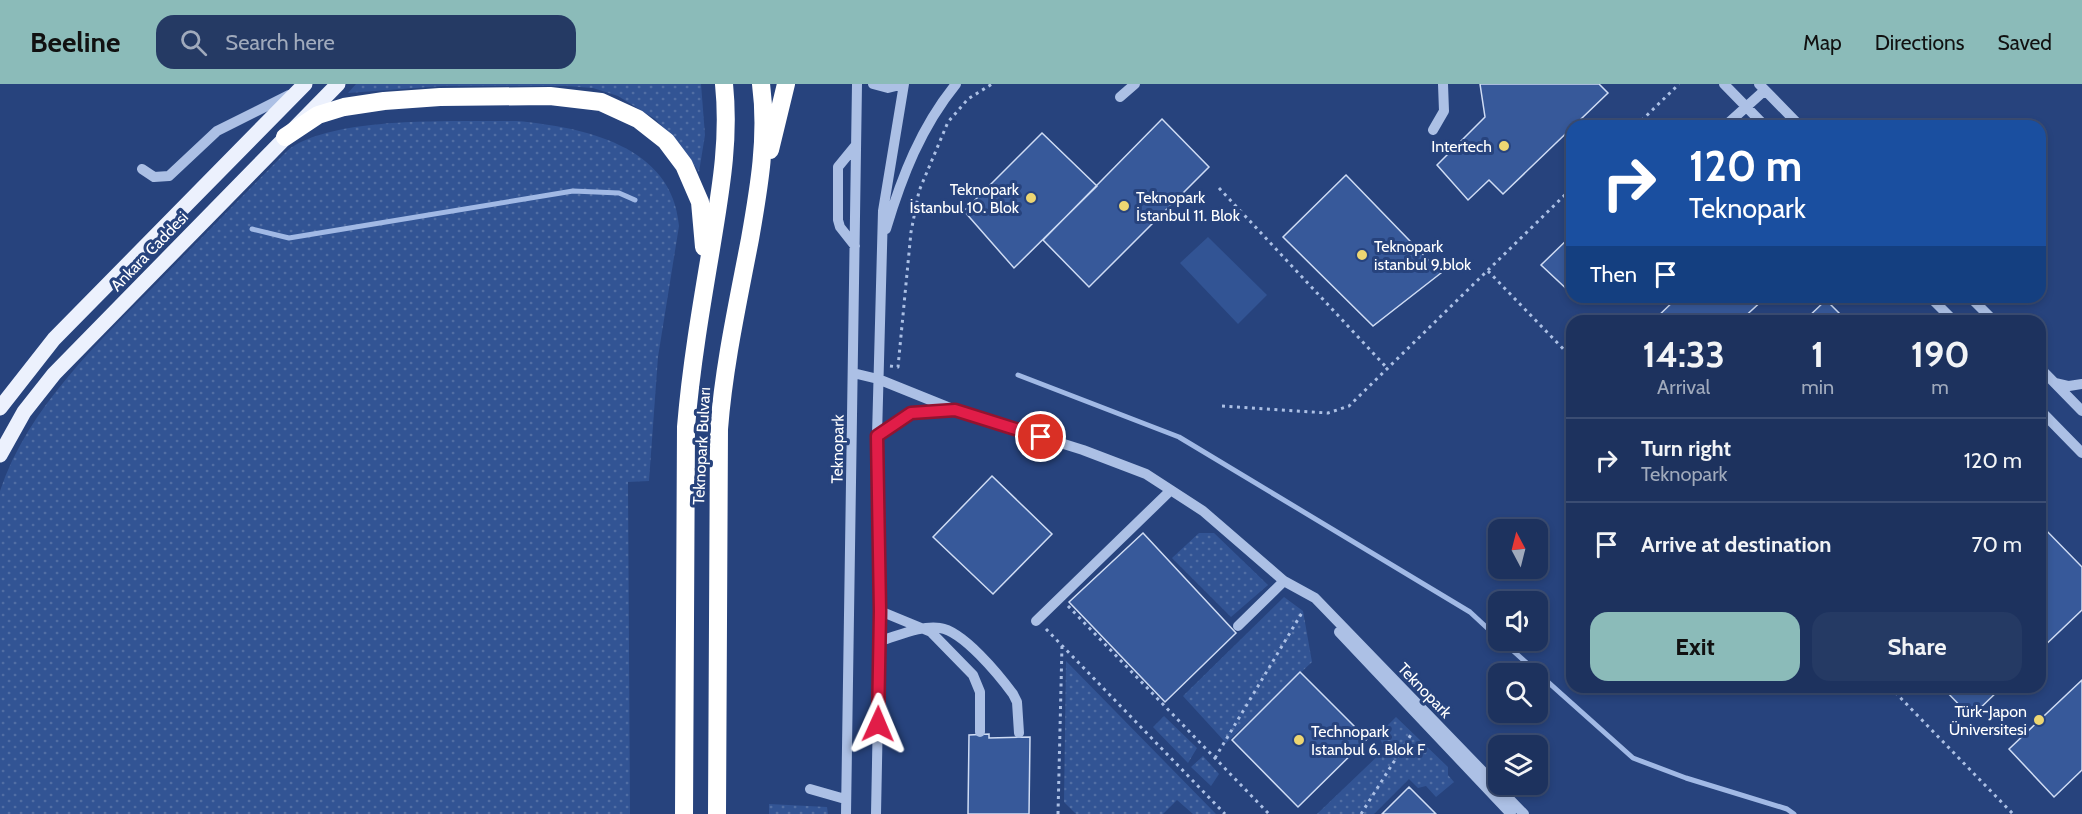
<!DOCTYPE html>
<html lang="en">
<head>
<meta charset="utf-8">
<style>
	:root { --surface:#1d325e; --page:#253a64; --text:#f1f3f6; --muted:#a0aabc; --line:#3b4d73; --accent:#8bbbb9 }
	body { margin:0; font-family:Cabin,sans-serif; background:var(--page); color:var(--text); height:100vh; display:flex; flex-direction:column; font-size:22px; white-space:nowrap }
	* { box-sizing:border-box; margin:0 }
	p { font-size:20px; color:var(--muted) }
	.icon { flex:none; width:33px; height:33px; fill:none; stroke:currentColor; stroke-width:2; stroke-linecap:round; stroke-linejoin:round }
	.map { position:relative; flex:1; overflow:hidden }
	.panel { position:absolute; left:1566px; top:231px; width:480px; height:378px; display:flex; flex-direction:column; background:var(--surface); border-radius:18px; box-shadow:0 3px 9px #0003,0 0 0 2px var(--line) }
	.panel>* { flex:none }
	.top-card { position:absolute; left:1566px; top:36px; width:480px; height:183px; border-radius:18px; box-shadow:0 3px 9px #0003,0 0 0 2px var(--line); background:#1a4fa0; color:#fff; overflow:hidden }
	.needle { width:39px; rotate:353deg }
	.buttons { position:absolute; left:1488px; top:435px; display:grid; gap:12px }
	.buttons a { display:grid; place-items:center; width:60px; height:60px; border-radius:12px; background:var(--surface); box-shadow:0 3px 9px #0003,0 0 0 2px var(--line); font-size:30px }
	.pin { position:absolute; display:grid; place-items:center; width:51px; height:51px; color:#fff; margin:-26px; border:3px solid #fff; border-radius:50%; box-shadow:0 2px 6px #0007 }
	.me { position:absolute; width:66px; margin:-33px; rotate:1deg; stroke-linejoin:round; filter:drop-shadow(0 0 4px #0008) }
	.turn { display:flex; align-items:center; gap:21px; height:126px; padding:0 24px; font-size:27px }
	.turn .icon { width:78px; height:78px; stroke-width:2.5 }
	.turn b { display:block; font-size:42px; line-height:51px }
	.then { display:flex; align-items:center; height:57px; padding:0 24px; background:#0003; gap:12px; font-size:22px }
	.eta { display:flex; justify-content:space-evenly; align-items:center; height:102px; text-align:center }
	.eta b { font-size:36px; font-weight:700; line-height:42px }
	.button { display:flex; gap:12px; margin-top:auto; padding:12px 24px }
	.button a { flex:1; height:69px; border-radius:18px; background:var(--accent); color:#111; font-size:24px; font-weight:700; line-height:69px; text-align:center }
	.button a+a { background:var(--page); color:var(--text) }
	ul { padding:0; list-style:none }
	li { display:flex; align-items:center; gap:18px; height:84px; padding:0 24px; border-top:2px solid var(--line) }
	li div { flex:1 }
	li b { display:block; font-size:22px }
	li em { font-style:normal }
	header { display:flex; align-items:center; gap:36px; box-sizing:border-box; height:84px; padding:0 30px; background:var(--accent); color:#111 }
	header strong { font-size:28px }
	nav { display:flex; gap:33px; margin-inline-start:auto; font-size:21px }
	.search { width:420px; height:54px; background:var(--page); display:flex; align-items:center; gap:15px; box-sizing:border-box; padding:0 21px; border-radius:18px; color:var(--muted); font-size:22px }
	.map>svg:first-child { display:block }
</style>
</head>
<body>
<header>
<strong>Beeline</strong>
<div class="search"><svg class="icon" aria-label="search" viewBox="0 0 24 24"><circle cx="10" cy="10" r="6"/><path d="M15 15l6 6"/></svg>Search here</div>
<nav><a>Map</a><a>Directions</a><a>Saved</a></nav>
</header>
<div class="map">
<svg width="2082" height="730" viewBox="0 0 2082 730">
	<defs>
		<pattern id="grass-dots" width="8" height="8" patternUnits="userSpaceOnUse" patternTransform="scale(1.5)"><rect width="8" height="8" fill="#325494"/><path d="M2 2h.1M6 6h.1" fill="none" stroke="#516ea4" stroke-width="1.8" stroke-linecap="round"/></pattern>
	</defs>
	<rect width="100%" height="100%" fill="#27437d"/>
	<path fill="url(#grass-dots)" d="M356,0H701L705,51L699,88L678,58L655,35L618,12L593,4L566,2H443L348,9Z
		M517,37C582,43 673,61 679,142L658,273L649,397L628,398L630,730H0V407C28,323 99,258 159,197C202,153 245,110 288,66C334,31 458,38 517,37Z
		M1199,449H1214L1268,501L1231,533L1172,474Z
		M1284,513L1303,527L1312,578L1226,659L1183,612Z
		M1066,577L1216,730H1193L1177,716L1163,730H1076L1064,718Z
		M1164,632L1197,664L1188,679L1153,643Z
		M1396,633L1448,683V691L1454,698L1436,713L1426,702L1418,704L1409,695L1374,730H1317L1385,665L1378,651Z
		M1203,672L1219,690L1211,702L1191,683Z
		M769,720L827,723L828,730H769Z"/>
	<path fill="#325494" d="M1208,153L1267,211L1238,240L1180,179Z"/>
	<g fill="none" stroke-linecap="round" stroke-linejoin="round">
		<path stroke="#a1b9e5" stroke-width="5" d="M252,145L289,154L573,107L619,109L635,116
			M1018,291L1179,353L1470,528L1498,554
			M1501,556L1633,674L1686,694L1787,725L1794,730"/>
	</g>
	<path fill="#37599a" stroke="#cfdcf4" stroke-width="1.5" d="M1480,0H1599L1608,9L1503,110L1489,96L1468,116L1437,81L1485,33Z
		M1162,35L1209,83L1089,203L1043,156Z
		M1042,49L1097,102L1014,184L964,127Z
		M1346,91L1441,189L1373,242L1283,153Z
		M1572,151V210L1541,181Z
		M1678,213H1766L1740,237H1653Z
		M1826,216L1847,237H1804Z
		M992,392L1052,450L993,510L933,453Z
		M2040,440L2082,483V526L2040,566Z
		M1143,449L1236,549L1165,618L1069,518Z
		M1300,588L1367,655L1298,723L1232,656Z
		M2082,596V686L2054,713L2009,665Z
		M1942,603H2002L1971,633Z
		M989,650V654L1030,653L1029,730H968L969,651Z
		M1409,703L1436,730H1382Z"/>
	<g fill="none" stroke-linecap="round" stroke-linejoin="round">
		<path stroke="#acc0e5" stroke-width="3" stroke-dasharray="3 4.5" stroke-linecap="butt" d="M1636,42L1679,0
			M1219,104L1388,285
			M1488,187L1572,274
			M890,282L898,283L911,148L919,107L948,38L968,15L992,0
			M1222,322L1328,329L1349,322L1572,104
			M1068,522L1269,730
			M1046,545L1225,730
			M1890,603L2013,730
			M1215,674L1303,527
			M1058,730L1062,561
			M1361,730L1412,649"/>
		<path stroke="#acc0e5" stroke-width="10" d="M873,0L888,4L904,0L883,127L877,352L880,527L876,730
			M1724,0L1765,42
			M1759,0L1800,42
			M1120,13L1135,0
			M1725,42L1765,6
			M1433,46L1444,27L1443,0
			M142,85L154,93L169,92L217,47L289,11
			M886,145C902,92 921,43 956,0
			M855,162L840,143L838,136V83L856,61
			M1930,213L1954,237
			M1970,213L1994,237
			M2040,284L2082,327
			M853,289L878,295L955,326L1083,366L1146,390L1203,427L1284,497L1315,514L1524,730
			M2056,299L2069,302L2082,300
			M2040,326L2082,369
			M877,352L911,329L951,326
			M880,527L931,548L973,591L980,608V648
			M1036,537L1171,406
			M1238,542L1284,497
			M1339,548L1511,730
			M880,557C898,552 921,541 940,544C963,547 999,591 1013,610L1017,618L1019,649
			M810,705L845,715
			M846,730L857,0"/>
		<path stroke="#ecf1fd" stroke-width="15" d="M0,324L54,255L305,0
			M0,371L24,328L54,290L338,0"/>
		<path stroke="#fff" stroke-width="18" d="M285,53L318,31L344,23L384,17L440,13L550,12L601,18L638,35L666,57L684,81L700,118L704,163
			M770,66L786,0
			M684,730L686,343C691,283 701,224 711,165C720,109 730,57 724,0
			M717,730L719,345C724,281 738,218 750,155C759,104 768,52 761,0"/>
	</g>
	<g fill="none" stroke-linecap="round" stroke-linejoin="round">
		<defs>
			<path id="route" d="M878,640L880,527L877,352L911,329L955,326L1041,353"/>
		</defs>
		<use href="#route" stroke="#92132f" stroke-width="15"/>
		<use href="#route" stroke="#e11d48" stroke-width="10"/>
	</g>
	<g fill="#edd672" stroke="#27437d" stroke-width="2">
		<circle cx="1504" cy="62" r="6"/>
		<circle cx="1031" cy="114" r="6"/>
		<circle cx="1124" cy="122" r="6"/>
		<circle cx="1362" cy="171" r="6"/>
		<circle cx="2039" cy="636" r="6"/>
		<circle cx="1299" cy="656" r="6"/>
	</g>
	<g text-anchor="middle" stroke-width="6" stroke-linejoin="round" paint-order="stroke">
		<g font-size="16" fill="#fff" stroke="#27437d" text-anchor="end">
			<text x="1492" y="68">Intertech</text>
			<text x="1019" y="111">Teknopark<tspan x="1019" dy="18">İstanbul 10. Blok</tspan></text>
			<text x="1136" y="119" text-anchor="start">Teknopark<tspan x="1136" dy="18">İstanbul 11. Blok</tspan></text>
			<text x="1374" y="168" text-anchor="start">Teknopark<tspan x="1374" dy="18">istanbul 9.blok</tspan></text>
			<text x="2027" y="633">Türk-Japon<tspan x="2027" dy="18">Üniversitesi</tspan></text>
			<text x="1311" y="653" text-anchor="start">Technopark<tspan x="1311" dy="18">Istanbul 6. Blok F</tspan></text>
		</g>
		<g font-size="16" fill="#fff" stroke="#27437d">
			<text transform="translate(149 167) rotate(-46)" y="6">Ankara Caddesi</text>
			<text transform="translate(701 362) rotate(-87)" y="6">Teknopark Bulvarı</text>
			<text transform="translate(837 365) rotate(-89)" y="6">Teknopark</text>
			<text transform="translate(1425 606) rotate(46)" y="6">Teknopark</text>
		</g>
	</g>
</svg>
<div class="buttons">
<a><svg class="needle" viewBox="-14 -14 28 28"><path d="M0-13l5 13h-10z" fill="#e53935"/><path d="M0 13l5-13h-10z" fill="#a0aabc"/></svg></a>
<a><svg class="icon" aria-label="sound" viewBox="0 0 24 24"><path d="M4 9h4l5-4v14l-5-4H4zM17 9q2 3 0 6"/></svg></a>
<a><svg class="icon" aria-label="search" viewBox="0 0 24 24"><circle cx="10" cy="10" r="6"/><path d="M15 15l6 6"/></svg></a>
<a><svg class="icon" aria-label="layers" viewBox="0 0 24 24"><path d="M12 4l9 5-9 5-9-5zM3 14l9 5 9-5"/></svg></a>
</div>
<div class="pin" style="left:1041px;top:353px;background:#d93025"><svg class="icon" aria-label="arrive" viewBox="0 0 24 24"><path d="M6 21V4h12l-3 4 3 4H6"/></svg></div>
<svg class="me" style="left:878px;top:640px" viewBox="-20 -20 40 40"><path d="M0-17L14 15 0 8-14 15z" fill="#e11d48" stroke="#fff" stroke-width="4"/></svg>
<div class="top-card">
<div class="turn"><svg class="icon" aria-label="right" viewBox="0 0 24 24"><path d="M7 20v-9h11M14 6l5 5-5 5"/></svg><div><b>120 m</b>Teknopark</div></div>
<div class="then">Then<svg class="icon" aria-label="arrive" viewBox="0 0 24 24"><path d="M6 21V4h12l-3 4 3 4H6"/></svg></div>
</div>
<section class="panel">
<div class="eta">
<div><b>14:33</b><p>Arrival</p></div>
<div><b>1</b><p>min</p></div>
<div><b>190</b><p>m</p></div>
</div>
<ul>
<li><svg class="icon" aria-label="right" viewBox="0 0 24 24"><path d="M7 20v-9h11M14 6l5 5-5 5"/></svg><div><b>Turn right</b><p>Teknopark</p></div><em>120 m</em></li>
<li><svg class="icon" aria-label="arrive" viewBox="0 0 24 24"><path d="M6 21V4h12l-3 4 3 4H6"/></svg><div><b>Arrive at destination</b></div><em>70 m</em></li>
</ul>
<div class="button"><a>Exit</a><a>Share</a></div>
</section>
</div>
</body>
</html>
